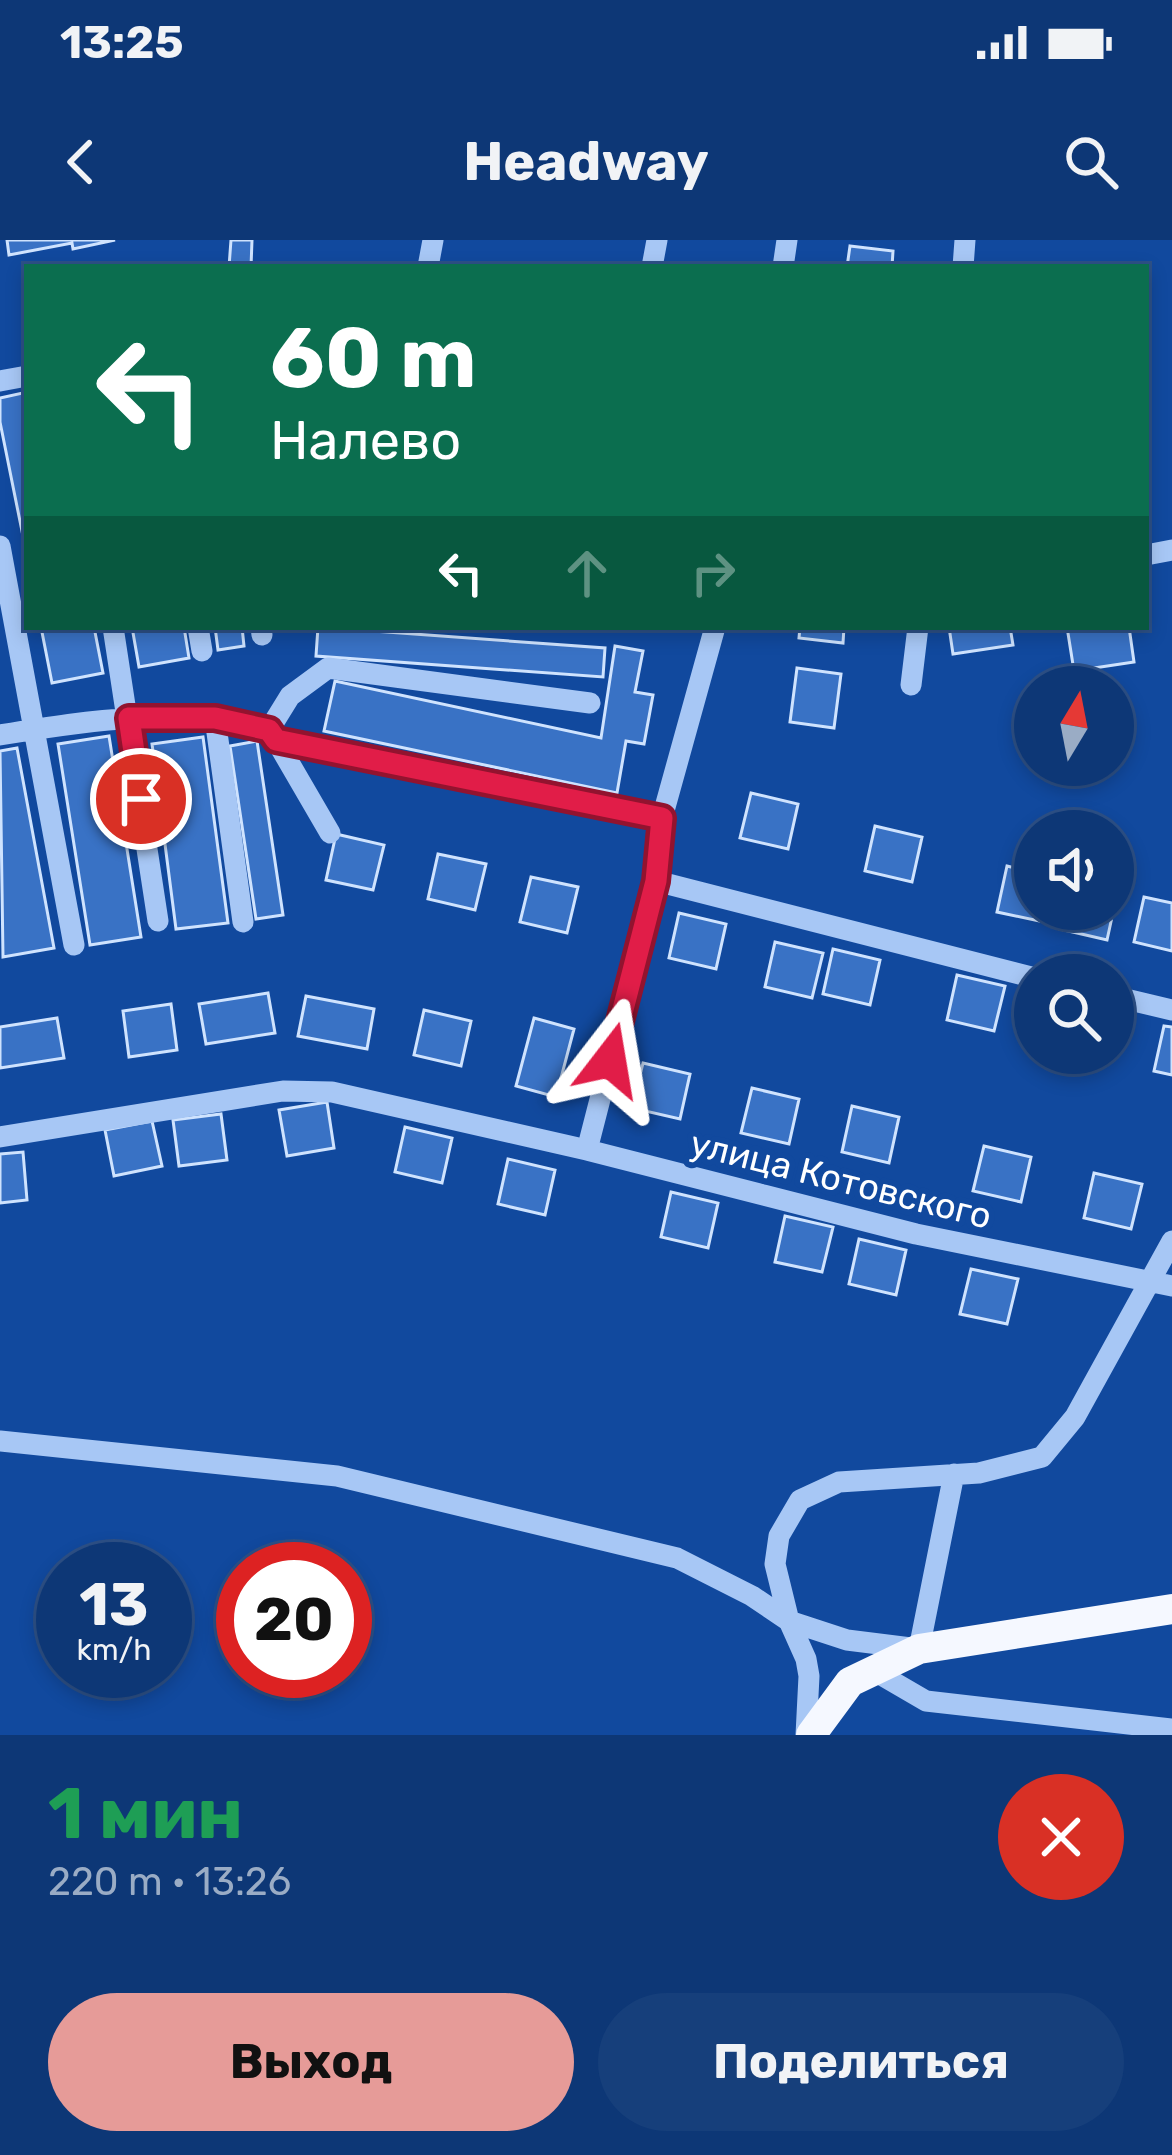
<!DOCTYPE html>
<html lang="ru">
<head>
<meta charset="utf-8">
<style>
	:root { --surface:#0d3776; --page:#163f7b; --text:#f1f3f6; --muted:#9aacc5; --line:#2d5188; --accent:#e69b98 }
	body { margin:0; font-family:Rubik,sans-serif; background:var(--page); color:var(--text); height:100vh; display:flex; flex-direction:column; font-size:45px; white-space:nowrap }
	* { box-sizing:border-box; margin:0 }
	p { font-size:39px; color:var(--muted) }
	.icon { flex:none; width:66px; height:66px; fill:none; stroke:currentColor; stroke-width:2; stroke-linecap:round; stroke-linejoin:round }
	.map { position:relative; height:1495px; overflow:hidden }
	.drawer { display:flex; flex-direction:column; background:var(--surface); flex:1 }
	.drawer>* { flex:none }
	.top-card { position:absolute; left:24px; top:24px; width:1125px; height:366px; border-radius:0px; box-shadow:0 6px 18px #0003,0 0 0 3px var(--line); background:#0b6e4f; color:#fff; overflow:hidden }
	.needle { width:78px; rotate:10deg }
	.fabs { position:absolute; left:1014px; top:426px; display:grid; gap:24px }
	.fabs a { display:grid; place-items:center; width:120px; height:120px; border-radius:50%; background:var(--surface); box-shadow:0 6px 18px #0003,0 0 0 3px var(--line); font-size:60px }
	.speed { position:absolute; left:36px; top:1302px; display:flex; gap:24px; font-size:60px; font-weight:700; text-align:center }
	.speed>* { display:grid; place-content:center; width:156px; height:156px; border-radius:50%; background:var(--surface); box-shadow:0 6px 18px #0003,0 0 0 3px var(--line); line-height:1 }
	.speed small { font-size:30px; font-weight:400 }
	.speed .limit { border:18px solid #d22; background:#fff; color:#111 }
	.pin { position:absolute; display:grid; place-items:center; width:102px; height:102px; color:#fff; margin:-51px; border:6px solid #fff; border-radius:50%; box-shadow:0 3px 12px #0007 }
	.me { position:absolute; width:132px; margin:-66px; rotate:14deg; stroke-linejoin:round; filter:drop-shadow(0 0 9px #0008) }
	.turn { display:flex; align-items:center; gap:42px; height:252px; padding:0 48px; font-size:54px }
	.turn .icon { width:156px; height:156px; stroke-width:2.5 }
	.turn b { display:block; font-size:84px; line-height:102px }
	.lanes { display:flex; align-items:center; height:114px; padding:0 48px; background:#0003; justify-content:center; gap:60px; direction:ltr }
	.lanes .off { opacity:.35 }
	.round { display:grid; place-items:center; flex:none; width:126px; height:126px; border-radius:63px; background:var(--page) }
	.head { display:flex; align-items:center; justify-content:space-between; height:204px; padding:0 48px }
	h1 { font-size:72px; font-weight:700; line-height:90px; color:#1e9e55 }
	.action { display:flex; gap:24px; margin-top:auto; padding:24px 48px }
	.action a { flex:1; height:138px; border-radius:72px; background:var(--accent); color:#111; font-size:48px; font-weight:700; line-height:138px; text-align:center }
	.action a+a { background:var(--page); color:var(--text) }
	.status { display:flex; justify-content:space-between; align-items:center; height:84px; padding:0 60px; background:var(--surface); direction:ltr }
	.status svg { height:33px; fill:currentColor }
	header { display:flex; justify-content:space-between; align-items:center; height:156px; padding:0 48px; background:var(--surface); font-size:54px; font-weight:700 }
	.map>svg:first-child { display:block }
</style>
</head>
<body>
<div class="status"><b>13:25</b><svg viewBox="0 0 49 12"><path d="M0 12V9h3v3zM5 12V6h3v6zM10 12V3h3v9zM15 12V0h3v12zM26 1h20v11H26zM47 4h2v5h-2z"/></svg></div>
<header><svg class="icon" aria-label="back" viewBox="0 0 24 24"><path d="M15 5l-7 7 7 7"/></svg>Headway<svg class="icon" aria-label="search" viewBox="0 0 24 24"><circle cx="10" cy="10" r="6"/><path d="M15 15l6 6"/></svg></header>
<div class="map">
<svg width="1172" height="1495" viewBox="0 0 1172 1495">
	<rect width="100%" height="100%" fill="#11499e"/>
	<path fill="#3972c5" stroke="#cfe3fe" stroke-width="3" d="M7,0H115L73,9L72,3L9,15Z
		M231,0H252L251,27H229Z
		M850,6L893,11L892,27H847Z
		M27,152V316L0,182V158Z
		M41,387H94L103,433L52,443Z
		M132,387H184L189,418L139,427Z
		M215,387H242L244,406L218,410Z
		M318,387L605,408L603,437L316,416Z
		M800,387H844L843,403L799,398Z
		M949,387H1010L1013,405L953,414Z
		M1067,387H1129L1134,422L1074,431Z
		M615,406L643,411L635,452L653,455L644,504L626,501L617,553L324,491L335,441L601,498Z
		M797,428L841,434L834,488L790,482Z
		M109,496L141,697L90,705L58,504Z
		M203,497L228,683L176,689L152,504Z
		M257,501L283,675L256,679L230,506Z
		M17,508L54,708L3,717L0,511Z
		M751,553L798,564L788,609L740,598Z
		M875,586L922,597L912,642L865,631Z
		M336,594L384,605L373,650L326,640Z
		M438,614L486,624L475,670L428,659Z
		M1007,626L1035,633V669H1047L1044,682L997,672Z
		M531,637L578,647L567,693L520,682Z
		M1113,654H1117L1107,700L1060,689L1064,669H1113Z
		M1144,657L1172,663V711L1134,702Z
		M679,673L726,684L716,729L669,718Z
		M775,702L823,713L812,758L765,747Z
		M833,709L880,720L870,765L823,754Z
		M957,735L1005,746L994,791L947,780Z
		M268,753L275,793L206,804L199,764Z
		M306,756L374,769L367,809L298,796Z
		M171,764L177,810L129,817L123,771Z
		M424,770L471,781L461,826L414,815Z
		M57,778L64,818L0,828V787Z
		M534,778L574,789L556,857L516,846Z
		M1164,786L1172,787V835L1154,831Z
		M643,823L690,834L680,879L632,868Z
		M752,848L799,859L789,904L741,893Z
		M327,862L334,908L287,916L279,870Z
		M852,866L899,877L889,923L842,912Z
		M221,874L227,920L179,926L173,880Z
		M152,881L162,926L114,936L105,890Z
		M405,887L452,898L442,943L395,932Z
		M984,906L1031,917L1021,962L973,951Z
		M23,912L27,960L0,963V914Z
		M508,919L555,930L545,975L498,964Z
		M1094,933L1142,944L1131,989L1084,978Z
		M671,952L718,963L708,1008L661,997Z
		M785,976L833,987L822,1032L775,1022Z
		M859,999L906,1010L896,1055L849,1044Z
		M971,1029L1018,1039L1007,1084L960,1074Z"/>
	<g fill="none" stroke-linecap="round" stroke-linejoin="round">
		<path stroke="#a7c7f5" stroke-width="21" d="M428,27L433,0
			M652,27L657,0
			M783,27L787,0
			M963,27L965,0
			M0,141L27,136
			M0,306L74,705
			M1146,315L1172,310
			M113,387L158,681
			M198,387L202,411
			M261,387L262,395
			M911,445L918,387
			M215,478L243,682
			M0,495C96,479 172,468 269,490L290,456L328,428L590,463
			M273,495L330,593
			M276,500L662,578
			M656,641L1035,738
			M1113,756L1172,770
			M0,897L283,851L332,852L587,910L916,994L1172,1046
			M587,910L656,641L662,578L715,387
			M0,1201L337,1236L677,1318L752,1356L789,1381L806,1419L809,1436L806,1495
			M954,1234L919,1409L847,1400L789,1381L775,1324L779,1296L800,1260L839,1242L979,1233L1042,1217L1075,1177L1172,1001
			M871,1429L926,1461L1172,1489"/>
		<path stroke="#f5f8ff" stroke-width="30" d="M811,1495L850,1442L919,1409L1172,1369"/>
	</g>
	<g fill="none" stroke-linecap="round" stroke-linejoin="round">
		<defs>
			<path id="route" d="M141,559L129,478H215L269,490L276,500L662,578L656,641L610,820"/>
		</defs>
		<use href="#route" stroke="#92132f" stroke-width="30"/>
		<use href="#route" stroke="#e11d48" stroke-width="21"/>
	</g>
	<g text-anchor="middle" stroke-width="12" stroke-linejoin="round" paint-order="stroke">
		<g font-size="36" fill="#fff" stroke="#11499e">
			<text transform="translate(841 939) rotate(14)" y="13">улица Котовского</text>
		</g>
	</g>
</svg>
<div class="fabs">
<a><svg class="needle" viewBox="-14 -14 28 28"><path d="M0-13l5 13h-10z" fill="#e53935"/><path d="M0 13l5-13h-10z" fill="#9aacc5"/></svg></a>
<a><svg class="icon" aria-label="sound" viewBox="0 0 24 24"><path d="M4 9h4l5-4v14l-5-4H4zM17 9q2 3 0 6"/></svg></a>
<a><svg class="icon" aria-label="search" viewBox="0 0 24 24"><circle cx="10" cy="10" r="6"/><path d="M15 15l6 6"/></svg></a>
</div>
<div class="speed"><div>13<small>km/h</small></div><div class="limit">20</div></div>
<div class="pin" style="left:141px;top:559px;background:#d93025"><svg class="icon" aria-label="arrive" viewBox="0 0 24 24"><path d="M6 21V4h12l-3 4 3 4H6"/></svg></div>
<svg class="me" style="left:610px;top:820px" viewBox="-20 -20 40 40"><path d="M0-17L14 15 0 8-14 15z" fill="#e11d48" stroke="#fff" stroke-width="4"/></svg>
<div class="top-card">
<div class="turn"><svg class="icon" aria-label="left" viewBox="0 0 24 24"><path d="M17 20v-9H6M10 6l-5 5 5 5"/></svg><div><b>60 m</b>Налево</div></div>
<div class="lanes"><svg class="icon" aria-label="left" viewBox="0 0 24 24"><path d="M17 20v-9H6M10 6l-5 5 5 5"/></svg><svg class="icon off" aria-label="ahead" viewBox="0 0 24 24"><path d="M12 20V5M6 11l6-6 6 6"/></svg><svg class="icon off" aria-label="right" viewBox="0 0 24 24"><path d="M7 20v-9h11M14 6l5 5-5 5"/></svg></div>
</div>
</div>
<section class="drawer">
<div class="head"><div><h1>1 мин</h1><p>220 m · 13:26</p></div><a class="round" style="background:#d93025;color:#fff"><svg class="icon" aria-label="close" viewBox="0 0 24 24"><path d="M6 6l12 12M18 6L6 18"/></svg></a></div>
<div class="action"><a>Выход</a><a>Поделиться</a></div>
</section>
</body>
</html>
